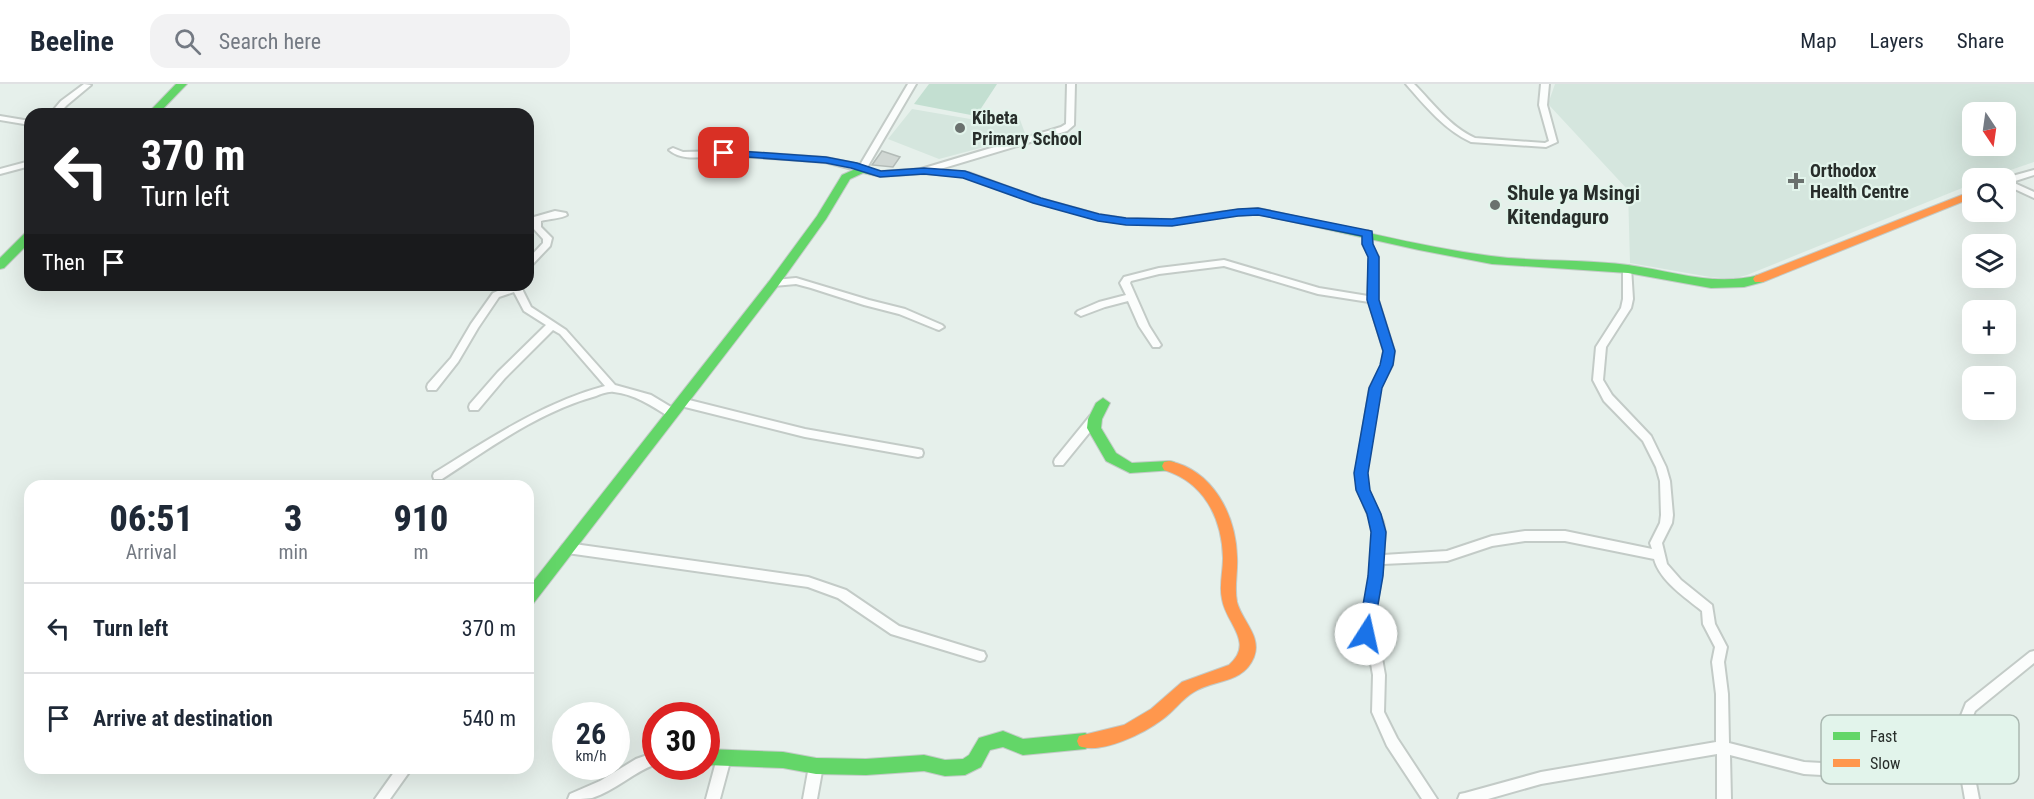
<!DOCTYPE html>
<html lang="en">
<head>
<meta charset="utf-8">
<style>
	:root { --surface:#fff; --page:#f2f2f3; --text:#1f2937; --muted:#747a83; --line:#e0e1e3 }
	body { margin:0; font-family:"Roboto Condensed",sans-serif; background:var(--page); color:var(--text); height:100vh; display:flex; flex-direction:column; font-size:22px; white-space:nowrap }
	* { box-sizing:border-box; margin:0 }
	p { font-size:20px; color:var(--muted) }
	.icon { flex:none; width:33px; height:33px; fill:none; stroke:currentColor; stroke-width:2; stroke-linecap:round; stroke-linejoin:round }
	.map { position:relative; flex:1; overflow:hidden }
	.drawer { position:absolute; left:24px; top:396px; width:510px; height:294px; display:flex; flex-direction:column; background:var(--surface); border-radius:18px; box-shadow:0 6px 24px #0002 }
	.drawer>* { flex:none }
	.top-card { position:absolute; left:24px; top:24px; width:510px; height:183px; border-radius:18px; box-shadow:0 6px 24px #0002; background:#202124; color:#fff; overflow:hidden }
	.needle { width:39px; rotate:167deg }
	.controls { position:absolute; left:1962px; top:18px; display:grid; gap:12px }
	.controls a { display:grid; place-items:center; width:54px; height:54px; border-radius:12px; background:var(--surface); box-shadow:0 6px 24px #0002; font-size:30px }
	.speed { position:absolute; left:552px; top:618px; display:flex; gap:12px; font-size:30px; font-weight:700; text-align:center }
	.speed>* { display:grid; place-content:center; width:78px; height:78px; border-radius:50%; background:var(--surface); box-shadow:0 6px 24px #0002; line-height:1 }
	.speed small { font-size:15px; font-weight:400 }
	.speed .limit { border:9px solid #d22; background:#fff; color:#111 }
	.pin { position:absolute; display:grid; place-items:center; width:51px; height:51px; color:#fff; margin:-26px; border-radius:12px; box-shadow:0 3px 9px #0006 }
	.me { position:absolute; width:66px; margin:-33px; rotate:10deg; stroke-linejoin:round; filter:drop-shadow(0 0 4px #0008) }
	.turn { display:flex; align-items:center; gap:21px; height:126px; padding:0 18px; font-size:27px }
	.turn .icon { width:78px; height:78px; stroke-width:2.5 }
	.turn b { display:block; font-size:42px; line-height:51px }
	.then { display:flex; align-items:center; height:57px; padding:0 18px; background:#0003; gap:12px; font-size:22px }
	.eta { display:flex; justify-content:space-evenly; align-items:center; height:102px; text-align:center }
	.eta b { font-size:36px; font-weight:800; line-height:42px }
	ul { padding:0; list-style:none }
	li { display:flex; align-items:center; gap:18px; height:90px; padding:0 18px; border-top:2px solid var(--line) }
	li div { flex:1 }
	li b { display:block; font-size:22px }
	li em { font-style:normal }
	header { display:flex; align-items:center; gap:36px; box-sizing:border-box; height:84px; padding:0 30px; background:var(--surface); border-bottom:2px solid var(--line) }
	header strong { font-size:28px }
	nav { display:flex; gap:33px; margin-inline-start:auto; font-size:21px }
	.search { width:420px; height:54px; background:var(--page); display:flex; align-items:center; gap:15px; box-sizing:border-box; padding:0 21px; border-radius:18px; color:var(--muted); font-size:22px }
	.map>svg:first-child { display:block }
</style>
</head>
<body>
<header>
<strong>Beeline</strong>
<div class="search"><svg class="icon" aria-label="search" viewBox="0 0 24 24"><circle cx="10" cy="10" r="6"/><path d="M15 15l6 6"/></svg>Search here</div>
<nav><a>Map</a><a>Layers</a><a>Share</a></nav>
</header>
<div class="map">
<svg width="2034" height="715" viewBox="0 0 2034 715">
	<rect width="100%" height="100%" fill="#e6f0eb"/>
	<path fill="#d5e6de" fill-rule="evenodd" d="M1555,0H2034V78L1987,94H1972V100L1747,191L1732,195L1710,193L1630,179L1628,106L1548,20ZM1972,28H2006V62H1972Z
		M912,25L982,37L1019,33L1026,52L939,75L888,55Z"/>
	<path fill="#c3dfd1" d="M929,0H997L976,32L914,20Z"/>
	<path fill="#d0d7d3" stroke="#b3bbb7" stroke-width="1.5" d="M882,67L900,73L893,83L872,81Z"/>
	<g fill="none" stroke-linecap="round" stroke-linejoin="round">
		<defs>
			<path id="street" d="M84,0L91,1L67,21L58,30H50L61,17Z
				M908,0H916L865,87C856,87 836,80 824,78C792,75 759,73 727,72C708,71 684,79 669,66L673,64L683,68L724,67L826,74L860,81Z
				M1067,0H1075L1074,41L1067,47L927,89H921L920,87L921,85L1061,43L1066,40Z
				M1406,0H1414C1433,19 1450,43 1475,54L1545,59L1549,57L1539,21L1541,0H1549L1547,21L1557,58L1546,63L1471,58C1445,46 1425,22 1406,0Z
				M0,32L30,37V41L0,36Z
				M30,77V82L0,90V85Z
				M2034,86V91L2012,98L2034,108V114L2006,101L2005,94Z
				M555,127L566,129L567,131C563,134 548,135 541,137V143L552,154L550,162L531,182L528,183V175L543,159V155L533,144L534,133Z
				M1368,147L1372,150L1371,160L1378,173V216L1394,267L1392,281L1380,304L1366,389L1368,406L1383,438L1385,449L1383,471L1447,467L1492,452L1525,447H1565L1652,465L1650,459L1660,439L1661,431L1660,397L1656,383L1643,357L1604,317L1593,296L1596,263L1621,224L1623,215V185L1628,182L1631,183L1633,215L1631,224L1606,263L1603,296L1612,311L1651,352L1666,383L1670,397L1673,431L1672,439L1662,459L1667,480L1681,496L1712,521L1715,540L1727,563L1724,578L1728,610L1729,659L1804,678L1822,679L1912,652L1934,655L1954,667L1956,644L1966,619L2030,568L2034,567V579L1975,627L1968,644L1967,679L1974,689L1979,715H1965L1961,692L1951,680L1931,667L1912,664L1822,691L1804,690L1730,671L1731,715H1717V670L1541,700L1488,715H1458L1460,710L1465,709L1541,688L1716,658V610L1712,578L1715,563L1703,540L1702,527C1685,513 1660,497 1654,475L1565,457H1525L1492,462L1447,477L1383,480L1372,550L1382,574L1385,591L1384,628L1397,654L1437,715H1422L1387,662L1372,628L1373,591L1370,574L1360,550L1370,492L1373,449L1371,438L1358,406L1356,389L1370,304L1382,281L1384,267L1369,218L1318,210L1224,182L1159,190L1131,197L1130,199L1149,242L1161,261L1159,263H1153L1139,242L1128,217L1105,223L1081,232L1076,229L1078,227L1099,218L1126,211L1120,199L1124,193L1159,184L1224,176L1319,204L1368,212L1370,173L1363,160L1364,150Z
				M796,194L869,216L905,225L942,241L944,243L939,246L936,245L899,230L864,221L811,204L796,200L774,202L769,199L774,196Z
				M512,201H522L523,207L531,223L566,246L615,301L651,311L676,326L677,329L672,333L668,332C652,322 634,310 614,308C608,307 601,310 596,312C540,327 490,364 442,395H434L433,392L434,389C489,355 542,319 605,302L560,250L553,246L505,294L478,326H470L469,323L470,320L498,288L546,241L524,227L514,208L499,213L478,244L458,278L436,306H428L427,303L428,300L451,274L471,240L493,209Z
				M681,314L805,345L918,365L922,366L923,369L922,372L918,373L805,353L677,321L676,318Z
				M1094,331L1099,335L1098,338L1063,381H1055L1054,378L1055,375L1090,332Z
				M567,459L808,493L846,506L899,542L980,567L984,568L986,572L984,576L980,577L891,550L838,514L808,503L567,469L563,467L561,464L563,461Z
				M656,668V680C633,688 615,707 592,714C585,715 576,715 568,715L570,710L600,697L636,675Z
				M724,668L729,670L731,674L720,715H706L717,674L719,670Z
				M816,676L821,678L823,682L817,715H803L809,682L811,678Z
				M397,684H412L390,715H375Z"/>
			<path id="fast" d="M176,0H187L158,30H147Z
				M862,82L886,90L881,93L863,89L850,95L826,135L778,202L533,520L528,521V504L770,196L817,132L842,91Z
				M1258,124C1335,140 1413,162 1491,172C1537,178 1583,175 1628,181C1673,187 1714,203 1759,191L1765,195L1763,198L1744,203L1711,204L1628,189L1492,180L1419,166L1258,130L1224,133L1218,130L1224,127Z
				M30,147V158L4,184L0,185V174L26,148Z
				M1103,314L1110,319L1102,335L1101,344L1116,369L1132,379L1169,377L1174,378L1176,382L1174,386L1130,389L1106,377L1087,344L1088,335L1096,319Z
				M1003,647L1023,655L1085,649L1091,652L1093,657L1091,662L1085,665L1023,671L1003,663L990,666L981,683L965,691L945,692L924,687L866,691L816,690L783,684L706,681V665L783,668L816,674L866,675L924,671L945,676L963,675L969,671L979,654Z"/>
			<path id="slow" d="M924,84L969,88L1041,114L1099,130L1126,134L1172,135L1224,127L1230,130L1224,133L1172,141L1126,140L1098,136L1033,118L964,93L924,90L881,93L876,90L881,87Z
				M1972,107V114L1763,198H1755L1753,195L1755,192Z
				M1169,377C1213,386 1236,431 1237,473C1238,488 1234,503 1237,518C1242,537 1262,552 1254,573C1243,600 1215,595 1194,608C1182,615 1174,627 1163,635C1145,649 1101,671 1079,662L1077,657L1079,652L1124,641L1151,625L1182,598L1229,581C1255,558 1226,540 1222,515C1219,502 1223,488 1223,474C1222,434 1204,398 1164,386L1162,382L1164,378Z"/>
		</defs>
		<use href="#street" stroke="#c3cbc7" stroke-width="4"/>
		<use href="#fast" stroke="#c3cbc7" stroke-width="2"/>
		<use href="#slow" stroke="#c3cbc7" stroke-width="2"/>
		<use href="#street" fill="#fbfdfc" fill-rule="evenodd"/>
		<use href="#fast" fill="#63d668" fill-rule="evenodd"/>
		<use href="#slow" fill="#ff974d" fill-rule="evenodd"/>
	</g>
	<path fill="#1a73e8" stroke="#114b97" stroke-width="1.5" d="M724,66L826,73L857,79L881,87L924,84L965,87L1041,114L1099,130L1126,134L1172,135L1238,125L1258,124L1372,147L1373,160L1379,173V216L1395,267L1393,281L1382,304L1368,389L1370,406L1381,430L1386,448L1383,492L1372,555L1366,557L1361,555L1358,550L1368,492L1371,448L1367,430L1356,406L1354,389L1369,304L1380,281L1383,267L1367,216L1368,173L1362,160V152L1258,131L1238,132L1172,142L1126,141L1098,137L1033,119L963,94L924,90L880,93L851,84L826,79L721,71L719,69Z"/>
	<g fill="#6a716e" stroke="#e2f4eb" stroke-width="2">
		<circle cx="960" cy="44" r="6"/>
		<path d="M1793 88h6v6h6v6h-6v6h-6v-6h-6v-6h6z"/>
		<circle cx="1495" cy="121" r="6"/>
	</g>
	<g text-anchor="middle" stroke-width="4.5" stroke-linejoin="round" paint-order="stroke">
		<g font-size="18" font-weight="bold" fill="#272d2a" stroke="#e2f4eb" text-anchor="start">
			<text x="972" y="40">Kibeta<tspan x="972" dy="21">Primary School</tspan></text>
			<text x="1810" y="93">Orthodox<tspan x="1810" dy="21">Health Centre</tspan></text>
		</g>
		<g font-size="21" font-weight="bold" fill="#272d2a" stroke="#e2f4eb" text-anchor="start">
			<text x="1507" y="116">Shule ya Msingi<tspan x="1507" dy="24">Kitendaguro</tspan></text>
		</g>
	</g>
	<rect x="1821" y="631" width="198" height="69" rx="9" fill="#e2f4eb" stroke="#aab8b1" stroke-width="1.5"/>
	<rect x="1833" y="648" width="27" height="8" fill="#63d668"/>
	<rect x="1833" y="675" width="27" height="8" fill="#ff974d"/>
	<g font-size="16" fill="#272d2a">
		<text x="1870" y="658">Fast</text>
		<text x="1870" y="685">Slow</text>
	</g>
</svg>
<div class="controls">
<a><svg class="needle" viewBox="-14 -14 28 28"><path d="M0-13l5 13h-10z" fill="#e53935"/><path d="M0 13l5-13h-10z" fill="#747a83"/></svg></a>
<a><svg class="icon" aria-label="search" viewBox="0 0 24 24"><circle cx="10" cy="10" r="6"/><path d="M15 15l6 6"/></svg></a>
<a><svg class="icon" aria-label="layers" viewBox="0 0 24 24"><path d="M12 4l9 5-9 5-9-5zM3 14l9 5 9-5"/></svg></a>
<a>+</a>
<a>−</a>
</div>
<div class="speed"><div>26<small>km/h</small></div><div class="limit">30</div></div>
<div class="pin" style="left:724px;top:69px;background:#d93025"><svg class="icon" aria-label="arrive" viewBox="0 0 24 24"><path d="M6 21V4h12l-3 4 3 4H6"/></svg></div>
<svg class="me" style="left:1366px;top:550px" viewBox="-20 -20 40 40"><circle r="19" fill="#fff"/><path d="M0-13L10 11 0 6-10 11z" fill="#1a73e8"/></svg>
<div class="top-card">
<div class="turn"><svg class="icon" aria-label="left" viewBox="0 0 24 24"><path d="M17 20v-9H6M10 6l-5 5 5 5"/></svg><div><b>370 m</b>Turn left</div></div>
<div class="then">Then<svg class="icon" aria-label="arrive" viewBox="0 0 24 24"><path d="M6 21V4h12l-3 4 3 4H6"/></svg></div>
</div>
<section class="drawer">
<div class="eta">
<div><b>06:51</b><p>Arrival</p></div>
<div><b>3</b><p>min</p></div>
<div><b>910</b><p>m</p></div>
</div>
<ul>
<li><svg class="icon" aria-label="left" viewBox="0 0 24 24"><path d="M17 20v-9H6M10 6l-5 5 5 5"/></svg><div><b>Turn left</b></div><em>370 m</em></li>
<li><svg class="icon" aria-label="arrive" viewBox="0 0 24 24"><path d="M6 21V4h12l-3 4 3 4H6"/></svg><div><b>Arrive at destination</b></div><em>540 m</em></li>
</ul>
</section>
</div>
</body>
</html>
